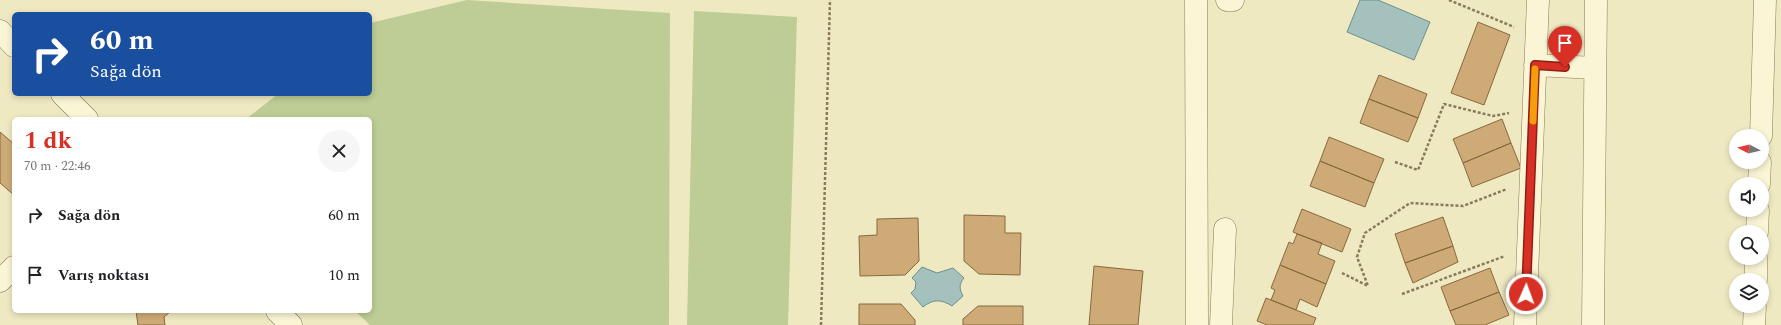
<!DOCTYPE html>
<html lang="tr">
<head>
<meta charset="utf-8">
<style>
	:root { --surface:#fff; --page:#f6f6f6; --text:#202124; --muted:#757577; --accent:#d93025 }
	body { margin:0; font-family:Spectral,serif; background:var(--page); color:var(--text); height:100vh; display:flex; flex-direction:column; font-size:15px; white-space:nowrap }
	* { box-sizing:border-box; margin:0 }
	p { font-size:13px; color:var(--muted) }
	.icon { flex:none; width:22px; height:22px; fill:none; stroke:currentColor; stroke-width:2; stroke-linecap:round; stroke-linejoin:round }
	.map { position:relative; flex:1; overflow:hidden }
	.drawer { position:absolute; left:12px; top:117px; width:360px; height:196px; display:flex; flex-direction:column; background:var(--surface); border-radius:6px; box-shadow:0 2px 6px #0003 }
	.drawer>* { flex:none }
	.hud { position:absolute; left:12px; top:12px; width:360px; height:84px; border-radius:6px; box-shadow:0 2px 6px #0003; background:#1a4fa0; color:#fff; overflow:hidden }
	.needle { width:26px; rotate:277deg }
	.buttons { position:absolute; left:1729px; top:129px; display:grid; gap:8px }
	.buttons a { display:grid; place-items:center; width:40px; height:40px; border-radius:50%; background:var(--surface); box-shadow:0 2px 6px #0003; font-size:20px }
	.pin { position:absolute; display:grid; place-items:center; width:34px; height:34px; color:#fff; margin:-41px -17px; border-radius:50% 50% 50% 0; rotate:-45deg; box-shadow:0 0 4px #0007 }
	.pin .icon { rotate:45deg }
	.me { position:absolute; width:44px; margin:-22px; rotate:2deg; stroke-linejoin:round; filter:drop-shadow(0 0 3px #0008) }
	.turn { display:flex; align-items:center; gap:14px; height:84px; padding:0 12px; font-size:18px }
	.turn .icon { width:52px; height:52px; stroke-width:2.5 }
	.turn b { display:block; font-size:28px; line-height:34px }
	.round { display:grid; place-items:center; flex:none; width:42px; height:42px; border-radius:21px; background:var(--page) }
	.overview { display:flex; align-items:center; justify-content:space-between; height:68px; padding:0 12px }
	h1 { font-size:24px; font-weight:700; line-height:30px; color:var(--accent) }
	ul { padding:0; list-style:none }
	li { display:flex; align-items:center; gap:12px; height:60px; padding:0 12px }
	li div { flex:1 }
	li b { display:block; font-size:15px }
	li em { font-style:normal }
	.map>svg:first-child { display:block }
</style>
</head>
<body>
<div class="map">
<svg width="1781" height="325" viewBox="0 0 1781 325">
	<rect width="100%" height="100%" fill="#efe9c2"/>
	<path fill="#bdcd95" d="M467,0L670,13L669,325H370L355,311H370V119H246L278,94H370V23Z
		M694,11L797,17L788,325H687Z"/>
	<path fill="#a4c1be" stroke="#6b908d" d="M1360,0H1378L1430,22L1414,60L1347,32Z
		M922,267L937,273L953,268L964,278C959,284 959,289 963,296L952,306C941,299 933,299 923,307L911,293L915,289L916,282L912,278Z"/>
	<path fill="#ceaa77" stroke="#89683e" d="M1478,22L1510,35L1484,105L1451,93Z
		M1379,75L1427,94L1418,118L1369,99Z
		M1369,99L1418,118L1408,142L1360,123Z
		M1502,119L1511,143L1463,163L1453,139Z
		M0,132L14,144V195L0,183Z
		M1329,137L1384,159L1374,183L1320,161Z
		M1511,143L1521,168L1472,187L1463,163Z
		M1320,161L1374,183L1365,207L1310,186Z
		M1302,209L1351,229L1342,252L1293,232Z
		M964,215L1005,216V233H1021L1020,275L979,274L964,261Z
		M1443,217L1453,246L1405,263L1395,234Z
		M918,218L919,261L905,275L860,276L859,236L877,235V219Z
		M1297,234L1322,243L1318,254L1335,261L1326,284L1280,265L1289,242L1293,244Z
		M1453,246L1458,262L1413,283L1405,263Z
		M1280,265L1326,284L1317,307L1300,299L1296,310L1271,300L1275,290L1271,288Z
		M1094,266L1143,271L1138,325H1089Z
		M1490,268L1499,292L1450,311L1441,287Z
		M1499,292L1509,315L1485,325H1456L1450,311Z
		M1266,298L1316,318L1313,325H1267L1257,321Z
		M859,304H901L915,320V325H859Z
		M978,306H1023V325H963V319Z
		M136,311H171L164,317L165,325H138Z"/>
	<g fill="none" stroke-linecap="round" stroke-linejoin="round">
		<defs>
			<path id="minor" d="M1196,0L1197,325
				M1227,0H1233
				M0,31L14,46
				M1535,65L1595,68
				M62,94L87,119
				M0,281L14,267
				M277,311L291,325
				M1221,325L1225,229
				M1525,325L1538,0
				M1593,325L1596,0"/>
			<path id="tertiary" d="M1761,136L1765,0
				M1759,184L1760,162
				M1757,232L1758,210
				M1756,280V258
				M1754,325L1755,306"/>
		</defs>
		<use href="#minor" stroke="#897b59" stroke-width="23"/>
		<use href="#tertiary" stroke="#897b59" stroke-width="23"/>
		<path stroke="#897b59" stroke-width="2.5" stroke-dasharray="3 2" stroke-linecap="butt" d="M1449,0L1514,27
			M1395,162L1418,170L1444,104L1493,116L1509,113
			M1342,273L1368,286L1357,257L1365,233L1410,203L1463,206L1507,189
			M1402,294L1505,256
			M821,325L830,0"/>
		<use href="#minor" stroke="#f9f5d5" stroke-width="22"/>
		<use href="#tertiary" stroke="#f9f5d5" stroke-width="22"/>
	</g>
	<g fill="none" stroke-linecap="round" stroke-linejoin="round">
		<defs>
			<path id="route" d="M1526,294L1535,65L1565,67"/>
		</defs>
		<use href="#route" stroke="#8d1f18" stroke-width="10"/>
		<use href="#route" stroke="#d93025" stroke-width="7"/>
		<path stroke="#f59e0b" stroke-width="7" d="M1533,121L1535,69"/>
	</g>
</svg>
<div class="buttons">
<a><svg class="needle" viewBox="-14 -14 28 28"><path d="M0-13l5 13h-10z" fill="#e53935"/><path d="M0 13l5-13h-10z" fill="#757577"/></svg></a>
<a><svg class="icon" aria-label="sound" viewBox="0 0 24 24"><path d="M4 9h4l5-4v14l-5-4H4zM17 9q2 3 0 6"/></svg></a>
<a><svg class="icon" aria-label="search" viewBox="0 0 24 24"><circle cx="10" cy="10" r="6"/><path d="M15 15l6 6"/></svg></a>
<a><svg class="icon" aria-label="layers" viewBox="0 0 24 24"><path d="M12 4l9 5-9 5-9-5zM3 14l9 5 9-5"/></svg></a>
</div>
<div class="pin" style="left:1565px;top:67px;background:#d93025"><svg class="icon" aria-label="arrive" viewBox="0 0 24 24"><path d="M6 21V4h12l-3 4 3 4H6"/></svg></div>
<svg class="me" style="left:1526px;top:294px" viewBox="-20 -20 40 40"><circle r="17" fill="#d93025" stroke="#fff" stroke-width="3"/><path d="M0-11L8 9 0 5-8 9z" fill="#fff"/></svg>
<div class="hud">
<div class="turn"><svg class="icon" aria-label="right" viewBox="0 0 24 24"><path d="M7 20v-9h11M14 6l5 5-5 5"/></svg><div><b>60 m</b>Sağa dön</div></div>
</div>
<section class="drawer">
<div class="overview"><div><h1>1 dk</h1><p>70 m · 22:46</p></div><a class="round"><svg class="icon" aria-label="close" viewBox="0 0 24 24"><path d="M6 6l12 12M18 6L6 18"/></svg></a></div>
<ul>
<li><svg class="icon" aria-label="right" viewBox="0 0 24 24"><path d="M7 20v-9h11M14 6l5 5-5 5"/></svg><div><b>Sağa dön</b></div><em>60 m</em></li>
<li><svg class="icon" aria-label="arrive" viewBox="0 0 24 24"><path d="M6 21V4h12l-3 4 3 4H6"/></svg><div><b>Varış noktası</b></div><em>10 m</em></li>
</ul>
</section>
</div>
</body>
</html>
